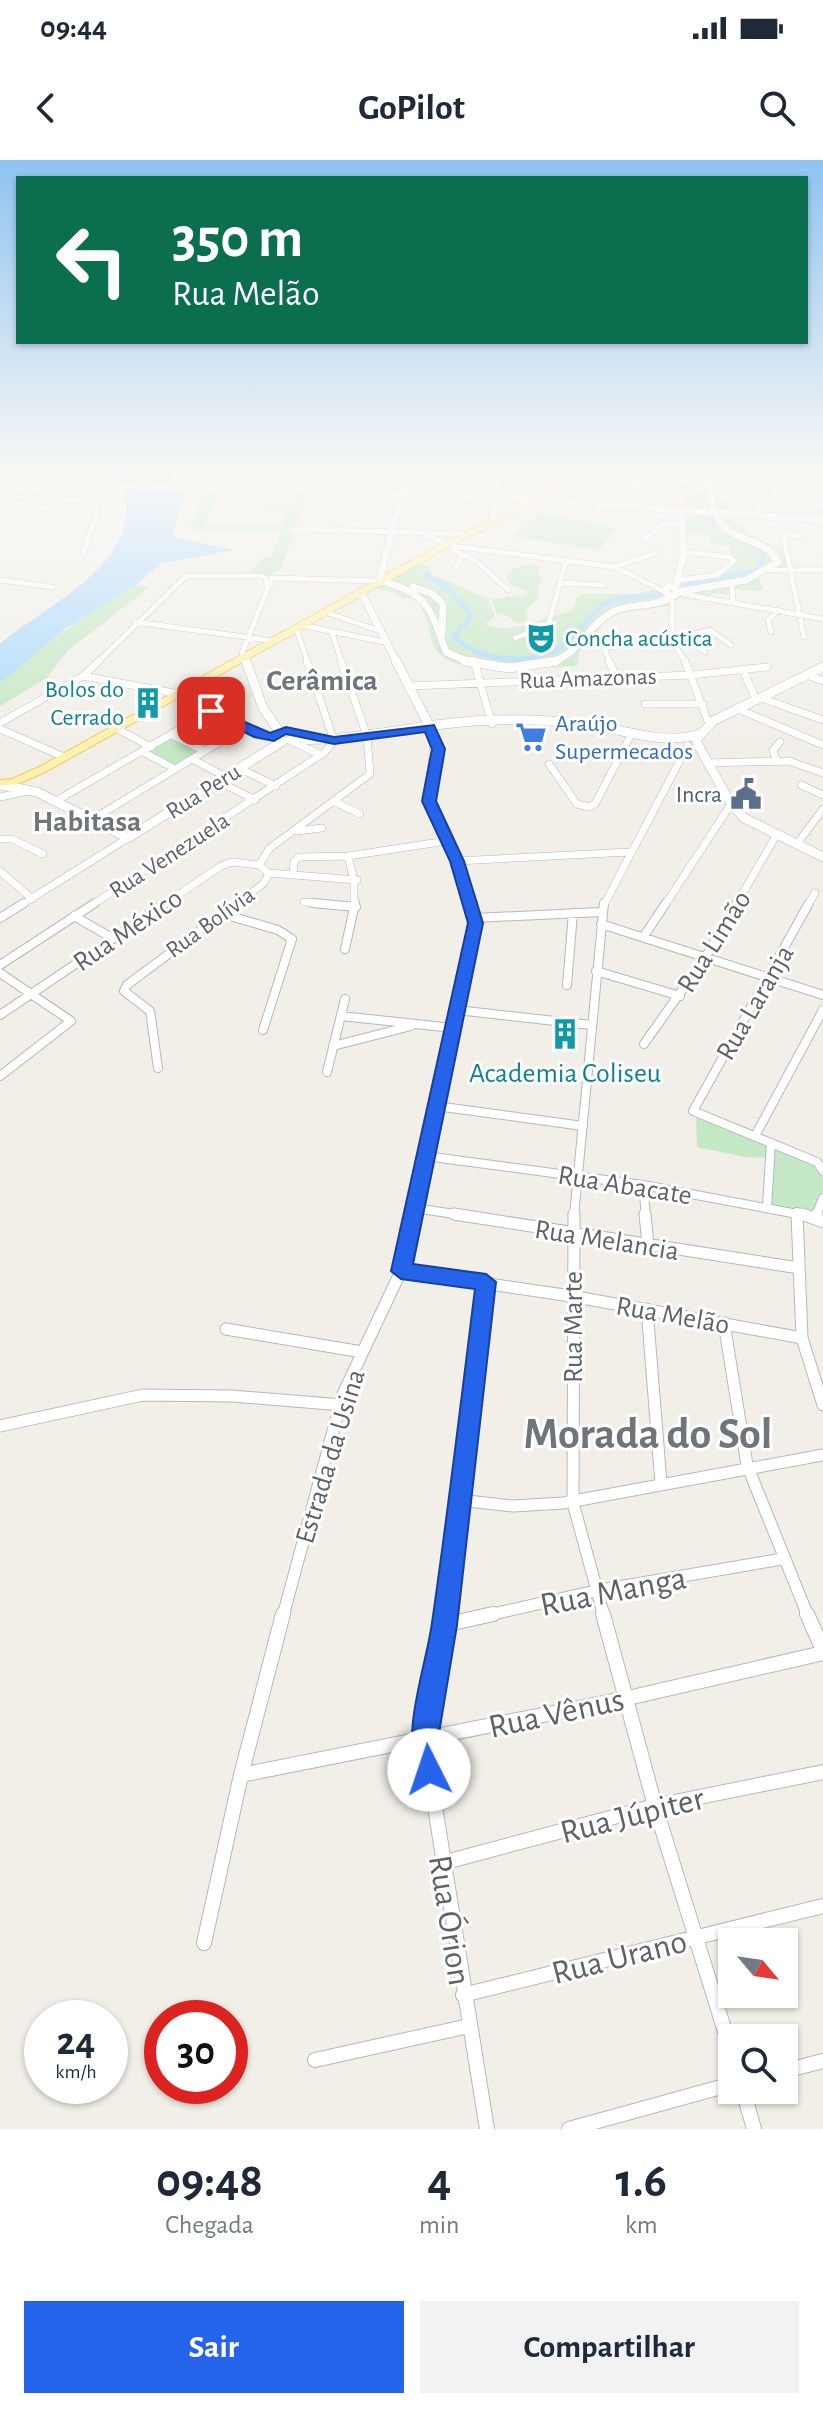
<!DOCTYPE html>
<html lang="pt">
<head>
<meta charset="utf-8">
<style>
	:root { --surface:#fff; --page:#f2f2f3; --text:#1f2937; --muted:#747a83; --accent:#2563eb }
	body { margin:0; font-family:"Alegreya Sans",sans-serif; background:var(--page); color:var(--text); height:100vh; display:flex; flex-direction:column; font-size:30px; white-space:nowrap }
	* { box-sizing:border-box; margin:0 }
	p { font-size:26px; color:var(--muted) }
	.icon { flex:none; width:44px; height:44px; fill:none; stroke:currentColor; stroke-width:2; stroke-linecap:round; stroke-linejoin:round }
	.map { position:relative; height:1969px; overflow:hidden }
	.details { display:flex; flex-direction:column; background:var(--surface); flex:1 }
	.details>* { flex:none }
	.hud { position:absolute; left:16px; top:16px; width:792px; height:168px; border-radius:0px; box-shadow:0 2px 6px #0004; background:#0b6e4f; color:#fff; overflow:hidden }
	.needle { width:52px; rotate:119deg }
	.controls { position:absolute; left:718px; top:1768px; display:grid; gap:16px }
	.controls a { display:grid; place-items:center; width:80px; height:80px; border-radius:0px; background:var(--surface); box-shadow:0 2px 6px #0004; font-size:40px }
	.speed { position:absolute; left:24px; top:1840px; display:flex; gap:16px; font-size:40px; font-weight:700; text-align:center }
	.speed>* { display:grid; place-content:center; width:104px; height:104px; border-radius:50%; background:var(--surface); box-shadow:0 2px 6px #0004; line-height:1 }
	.speed small { font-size:20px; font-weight:400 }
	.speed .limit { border:12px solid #d22; background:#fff; color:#111 }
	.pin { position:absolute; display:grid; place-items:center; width:68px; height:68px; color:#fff; margin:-34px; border-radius:16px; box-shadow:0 4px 12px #0006 }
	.me { position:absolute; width:88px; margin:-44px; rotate:356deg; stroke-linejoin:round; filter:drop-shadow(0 0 6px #0008) }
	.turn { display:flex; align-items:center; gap:28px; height:168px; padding:0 24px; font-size:36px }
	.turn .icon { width:104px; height:104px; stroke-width:2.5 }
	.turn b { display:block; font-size:56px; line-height:68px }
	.eta { display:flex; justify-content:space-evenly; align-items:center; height:136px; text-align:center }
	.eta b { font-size:48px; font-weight:600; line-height:56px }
	.button { display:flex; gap:16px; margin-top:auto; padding:16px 24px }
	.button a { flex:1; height:92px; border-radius:0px; background:var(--accent); color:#fff; font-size:32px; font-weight:600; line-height:92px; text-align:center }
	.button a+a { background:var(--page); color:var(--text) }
	.status { display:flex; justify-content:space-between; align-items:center; height:56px; padding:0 40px; background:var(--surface); direction:ltr }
	.status svg { height:22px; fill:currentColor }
	header { display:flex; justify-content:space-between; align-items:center; height:104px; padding:0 24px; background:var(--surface); font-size:36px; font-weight:600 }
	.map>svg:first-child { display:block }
</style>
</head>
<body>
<div class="status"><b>09:44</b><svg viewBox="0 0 49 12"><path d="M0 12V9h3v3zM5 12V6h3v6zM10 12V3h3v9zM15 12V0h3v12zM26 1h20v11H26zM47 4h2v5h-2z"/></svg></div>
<header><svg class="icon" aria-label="back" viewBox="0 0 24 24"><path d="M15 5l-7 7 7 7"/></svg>GoPilot<svg class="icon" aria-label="search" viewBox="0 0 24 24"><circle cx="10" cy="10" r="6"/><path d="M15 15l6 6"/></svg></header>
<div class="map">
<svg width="823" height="1969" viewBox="0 0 823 1969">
	<rect width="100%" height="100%" fill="#f1efe8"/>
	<path fill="#c5e8c5" d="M692,313H736L725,318L715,332L717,340L731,343L729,350H723L724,358L746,367L745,371L784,392L788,408L758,417L764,428L760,431L736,429L730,435L712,433L709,438L685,434L668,446L619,453L606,460L596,473L598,485L580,490L577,506C545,506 460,519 438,492C424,474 435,460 413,437L403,439L395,433L371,427L417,403L429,406L432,414L488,439L495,456L485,464L501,469L518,467L571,451L578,437L585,434H636L724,414L734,405L729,386L709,383L711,380L705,373L686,371L683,335L677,327Z
		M205,328H220L205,365L282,366L288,351L264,350L266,344L290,345L296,332H309L281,408L270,415L223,414L251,411L262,398H270L281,372L189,369Z
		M538,353L617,368L598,391L515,376Z
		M530,404L540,406L538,415L543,419L537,428L538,438L526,451L528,461L518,464L508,456L497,454L491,439L527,435V431L511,425L506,416L514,408Z
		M135,426L150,427L67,491L47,518L0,546V523C41,485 86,453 135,426Z
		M169,577L199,591L173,607L144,592Z
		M696,953L820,1000L823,1002V1058L771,1045L772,998L745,997L697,987Z"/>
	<path fill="#aadaff" d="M117,313H175L172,321L187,333L173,371L176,378L233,390L162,403L135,426L66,468L0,523V484C52,440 158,398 117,313Z"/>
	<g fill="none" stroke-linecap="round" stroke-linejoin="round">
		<path stroke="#aadaff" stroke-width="5" d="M698,321L709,313
			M692,334L698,347
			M702,353L731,373
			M425,414L445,426L470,453L471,457L454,476C476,502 532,506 559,488C577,476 587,455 605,444C621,436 643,438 661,434
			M685,426L759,409L763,396L750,382"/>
		<defs>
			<path id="street-far4" d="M655,313L756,338L823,346
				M772,313L823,323
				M575,314L641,320
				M498,316L559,318L562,322
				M752,319L755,313
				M306,330L312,313
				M629,332L681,334
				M0,345L94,338
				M613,345L652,313
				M757,354L773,313
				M292,369L466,374
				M421,373L452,386L615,407L663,431
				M799,376L783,374L804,477
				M645,379L663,364H682
				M452,389L475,400L508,430
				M83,393L97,352L90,325
				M456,407L463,395
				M615,407L655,393
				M767,410H823
				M0,420L52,427
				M680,420L717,415L734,401L730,397L682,392
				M560,423L604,425
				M732,423L733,443
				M677,433L823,459
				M668,434L672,438V480L686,503
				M325,452L383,472
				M135,462L274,481
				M300,465L389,483
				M296,468L308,503
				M771,472L768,460L778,450
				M332,473L342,503
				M686,477L705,492
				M515,478L548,466L566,401
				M672,480L710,470L731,485
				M245,497L242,493L272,418L377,421
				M474,499L475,503
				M97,503L186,416H261L266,418L267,427
				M610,503L604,488L624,484"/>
			<path id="street-far3" d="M474,501L492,564
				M609,501L616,516
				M685,501L709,564
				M744,512L756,540
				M807,515L823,521
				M83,516L179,534
				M409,526L692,515L767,507
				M761,538L823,560
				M645,544H703
				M738,549L823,585
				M0,563L83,516L99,501
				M430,567C440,599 423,622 430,647C441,681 465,709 473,745
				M116,568L151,587
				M0,569L64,597
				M172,575L205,591
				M289,580L321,595
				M143,592L175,609
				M192,599L226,617
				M776,600L773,590L780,582
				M707,603L789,601L823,613
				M549,604L577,644L589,647L595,644L632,573
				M239,608L276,626
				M218,621L255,640
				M801,625L823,635
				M0,637L28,631
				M56,641L211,551
				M335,642L360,654
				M93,659L243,568
				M297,671L322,668
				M0,679H12L43,694
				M797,684L823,649
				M348,696L354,721V745
				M457,701L630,692
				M259,705L270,688L370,614L367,576L341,501
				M0,711L32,739
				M269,713L357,720
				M293,713L294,702L299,697L348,696L447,681
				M304,742L333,745
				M21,745L128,678
				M92,745L325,592L334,581L307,501
				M163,745L221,706L232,702L259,705
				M235,745L264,723L269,713L259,705
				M604,745L688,585
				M665,745L731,644
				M736,745L777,674
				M808,745L815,733"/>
			<path id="street-far2" d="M313,743L356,747
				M809,743L693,951L817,1002L823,1011
				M223,754L278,770L292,779L263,870
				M74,756L112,778
				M0,758L24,743
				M475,758L601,752
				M601,764L823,835
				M644,776L666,743
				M345,789L355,743
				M0,805L95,743
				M596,811L680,836
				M0,813L71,861L0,916
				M567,825L573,753
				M457,850L591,865
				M0,855L166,743
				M341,856L453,868
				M644,884L706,796L737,743
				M333,886L411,866
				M158,908L150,851L124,831L127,825L237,743
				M327,912L345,839
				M436,946L583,966
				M755,976L823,850
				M425,996L643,1025L808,1056
				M643,1025L646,1056
				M767,1047L771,983
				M415,1048L467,1056
				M797,1052V1056
				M415,1056L475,763L473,743
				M574,1056L604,743
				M816,1056L823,1038"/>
			<path id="street-far1" d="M454,1054L799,1108
				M574,1054L573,1343L604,1456
				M645,1054L648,1085
				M797,1054L802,1178L823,1245
				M802,1054L823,1062
				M815,1058L817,1054
				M401,1111L571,1136L802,1178
				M647,1149L661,1323
				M724,1163L747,1305L808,1456
				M226,1169L362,1192
				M0,1266L143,1235L232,1236L342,1245
				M459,1340L513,1346L563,1343L823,1295
				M283,1456L343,1234L401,1111L415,1054
				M445,1456L486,1122
				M484,1456L595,1431L782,1399"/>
			<path id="street" d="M445,1454L424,1579L487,1969
				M603,1454L655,1646L732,1894
				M807,1454L823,1490
				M444,1465L493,1454
				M241,1615L628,1538L823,1493
				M442,1703L655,1646L823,1612
				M204,1783L241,1615L283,1454
				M463,1835L823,1746
				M315,1900L469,1866
				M784,1911L823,1901
				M743,1930L754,1969
				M569,1969L732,1924"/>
			<path id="secondary-far1" d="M0,324L24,329L88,325L212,327L494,337L823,360
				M0,341L32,313
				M492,363L499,313
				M382,421C430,435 430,449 446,492L471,503
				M379,422L407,313
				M666 431a5 5 0 1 1 10 0a5 5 0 1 1-10 0Z
				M413,427L431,433L443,444L442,474
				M675,428L683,398L681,334L696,331L712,320
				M361,432L397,503
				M678,432L746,420L778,402C765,377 734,383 720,362C714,353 712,340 709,330L727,313
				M245,497L247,503
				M550,503C579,494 585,469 609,454C630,441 656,450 676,434"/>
			<path id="secondary" d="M246,501L263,548L279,571
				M396,501L430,567
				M465,501L509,508L556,501
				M179,534L243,568L274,577
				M291,579C343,582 392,570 444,564C491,558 544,559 591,565C629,571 662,585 700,574
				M696,580L713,561L823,507
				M697,583L731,644L744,658L823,697
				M0,625L37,632L128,678L283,581"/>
			<path id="primary" d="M572,313L578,314L507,360L469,376L47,611L18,624L0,626V620L12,619L39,607L463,372L501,356Z"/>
		</defs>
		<use href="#street-far4" stroke="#b5b8bc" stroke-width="6"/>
		<use href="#street-far3" stroke="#b5b8bc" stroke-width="8"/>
		<use href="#street-far2" stroke="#b5b8bc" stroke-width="10"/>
		<use href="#street-far1" stroke="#b5b8bc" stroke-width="13"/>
		<use href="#street" stroke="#b5b8bc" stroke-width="16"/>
		<use href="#secondary-far1" stroke="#b6babf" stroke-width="8"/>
		<use href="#secondary" stroke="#b6babf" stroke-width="10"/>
		<use href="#primary" stroke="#f2c960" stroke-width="2"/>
		<use href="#street-far4" stroke="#fff" stroke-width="5"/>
		<use href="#street-far3" stroke="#fff" stroke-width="7"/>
		<use href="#street-far2" stroke="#fff" stroke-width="8"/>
		<use href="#street-far1" stroke="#fff" stroke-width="11"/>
		<use href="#street" stroke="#fff" stroke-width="14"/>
		<use href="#secondary-far1" stroke="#fff" stroke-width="7"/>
		<use href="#secondary" stroke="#fff" stroke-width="9"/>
		<use href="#primary" fill="#fff2af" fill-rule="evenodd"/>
	</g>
	<linearGradient id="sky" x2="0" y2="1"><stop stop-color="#8fc3f1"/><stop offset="0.53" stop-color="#f9f8f5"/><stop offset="1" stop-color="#f9f8f5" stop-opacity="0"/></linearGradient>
	<rect width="823" height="589" fill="url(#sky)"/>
	<path fill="#2563eb" stroke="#184099" stroke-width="2" d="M211,547L270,573L286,567L334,577L434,565L445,589L436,641L464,701L483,763L413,1104L486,1114L496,1122L457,1465L438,1579L442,1610L438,1620L429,1624L419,1620C400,1572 425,1512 432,1463C448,1352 461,1241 475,1129L401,1119L391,1111L468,763L450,701L422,641L432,589L425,572L334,584L286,574L274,581L254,577L207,553L205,551Z"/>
	<defs>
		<symbol id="theatre-bare" viewBox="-9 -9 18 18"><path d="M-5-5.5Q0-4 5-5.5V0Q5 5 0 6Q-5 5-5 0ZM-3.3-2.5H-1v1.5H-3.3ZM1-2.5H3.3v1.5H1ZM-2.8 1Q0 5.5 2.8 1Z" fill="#0f9aa8" stroke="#fff" stroke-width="2.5" paint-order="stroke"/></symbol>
		<symbol id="building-bare" viewBox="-9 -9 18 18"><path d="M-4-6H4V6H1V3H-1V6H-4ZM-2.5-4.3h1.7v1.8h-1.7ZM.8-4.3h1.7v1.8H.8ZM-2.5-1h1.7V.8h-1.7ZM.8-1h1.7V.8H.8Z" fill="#0f9aa8" stroke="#fff" stroke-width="2.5" paint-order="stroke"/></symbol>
		<symbol id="supermarket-bare" viewBox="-9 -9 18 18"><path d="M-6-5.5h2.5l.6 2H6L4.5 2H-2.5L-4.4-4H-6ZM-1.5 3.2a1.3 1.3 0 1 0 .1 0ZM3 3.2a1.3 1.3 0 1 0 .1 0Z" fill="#3f7fe0" stroke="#fff" stroke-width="2.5" paint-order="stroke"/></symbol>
		<symbol id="civic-bare" viewBox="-9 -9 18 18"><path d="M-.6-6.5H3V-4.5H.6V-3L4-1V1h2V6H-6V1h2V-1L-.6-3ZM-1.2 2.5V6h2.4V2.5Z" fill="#5c6f8a" stroke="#fff" stroke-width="2.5" paint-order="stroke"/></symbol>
	</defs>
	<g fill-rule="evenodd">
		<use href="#theatre-bare" x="519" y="456" width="44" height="44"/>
		<use href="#building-bare" x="126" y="521" width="44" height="44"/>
		<use href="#supermarket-bare" x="509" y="555" width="44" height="44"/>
		<use href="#civic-bare" x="724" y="612" width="44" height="44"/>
		<use href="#building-bare" x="543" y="852" width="44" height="44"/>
	</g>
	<g text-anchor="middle" stroke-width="6" stroke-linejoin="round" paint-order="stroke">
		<g font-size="24" fill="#0d838f" stroke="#fff" text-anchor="start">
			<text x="565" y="486">Concha acústica</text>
			<text x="124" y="537" text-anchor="end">Bolos do<tspan x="124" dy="28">Cerrado</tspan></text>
		</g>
		<g font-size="24" fill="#5f6368" stroke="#fff">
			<text transform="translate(588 518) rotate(-2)" y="8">Rua Amazonas</text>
			<text transform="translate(203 631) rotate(-32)" y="8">Rua Peru</text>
			<text transform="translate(169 695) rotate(-33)" y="8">Rua Venezuela</text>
			<text transform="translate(210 762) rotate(-36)" y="8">Rua Bolívia</text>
		</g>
		<g font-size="24" fill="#366cbe" stroke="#fff" text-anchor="start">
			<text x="555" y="571">Araújo<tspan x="555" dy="28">Supermecados</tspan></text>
		</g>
		<g font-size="24" fill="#4e5e75" stroke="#fff" text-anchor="end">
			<text x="722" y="642">Incra</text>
		</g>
		<g font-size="28" fill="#5f6368" stroke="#fff">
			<text transform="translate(127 769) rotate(-34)" y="10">Rua México</text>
			<text transform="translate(713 781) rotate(-58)" y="10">Rua Limão</text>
			<text transform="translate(754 842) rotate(-60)" y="10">Rua Laranja</text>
			<text transform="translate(625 1024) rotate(9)" y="10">Rua Abacate</text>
			<text transform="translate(607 1079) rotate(9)" y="10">Rua Melancia</text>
			<text transform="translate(673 1154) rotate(10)" y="10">Rua Melão</text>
			<text transform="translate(572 1167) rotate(-90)" y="10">Rua Marte</text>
			<text transform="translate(329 1296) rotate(-73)" y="10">Estrada da Usina</text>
		</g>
		<g font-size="28" fill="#0d838f" stroke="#fff">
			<text x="565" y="922">Academia Coliseu</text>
		</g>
		<g font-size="30" font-weight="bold" fill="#70757a" stroke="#fff">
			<text x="322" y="530">Cerâmica</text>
			<text x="87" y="671">Habitasa</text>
		</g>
		<g font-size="34" fill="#5f6368" stroke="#fff">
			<text transform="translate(613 1430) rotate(-11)" y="12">Rua Manga</text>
			<text transform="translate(556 1552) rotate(-12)" y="12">Rua Vênus</text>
			<text transform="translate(632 1654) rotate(-14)" y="12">Rua Júpiter</text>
			<text transform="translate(451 1760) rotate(81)" y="12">Rua Órion</text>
			<text transform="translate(619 1796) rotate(-14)" y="12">Rua Urano</text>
		</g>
		<g font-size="44" font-weight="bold" fill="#70757a" stroke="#fff">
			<text x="648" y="1288">Morada do Sol</text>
		</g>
	</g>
</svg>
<div class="controls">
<a><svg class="needle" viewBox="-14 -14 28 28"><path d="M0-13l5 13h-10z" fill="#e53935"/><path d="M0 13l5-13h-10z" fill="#747a83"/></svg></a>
<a><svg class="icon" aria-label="search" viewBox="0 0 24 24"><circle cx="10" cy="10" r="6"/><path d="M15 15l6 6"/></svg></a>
</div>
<div class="speed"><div>24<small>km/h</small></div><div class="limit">30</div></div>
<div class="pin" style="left:211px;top:551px;background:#d93025"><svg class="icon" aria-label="arrive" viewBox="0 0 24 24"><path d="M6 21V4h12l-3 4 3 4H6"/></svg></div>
<svg class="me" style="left:429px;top:1610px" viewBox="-20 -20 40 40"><circle r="19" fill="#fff"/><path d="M0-13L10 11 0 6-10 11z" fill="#2563eb"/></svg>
<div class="hud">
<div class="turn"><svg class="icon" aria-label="left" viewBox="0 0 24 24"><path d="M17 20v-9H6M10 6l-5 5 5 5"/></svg><div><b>350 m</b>Rua Melão</div></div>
</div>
</div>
<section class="details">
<div class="eta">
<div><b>09:48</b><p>Chegada</p></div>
<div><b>4</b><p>min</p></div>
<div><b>1.6</b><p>km</p></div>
</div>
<div class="button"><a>Sair</a><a>Compartilhar</a></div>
</section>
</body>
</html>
